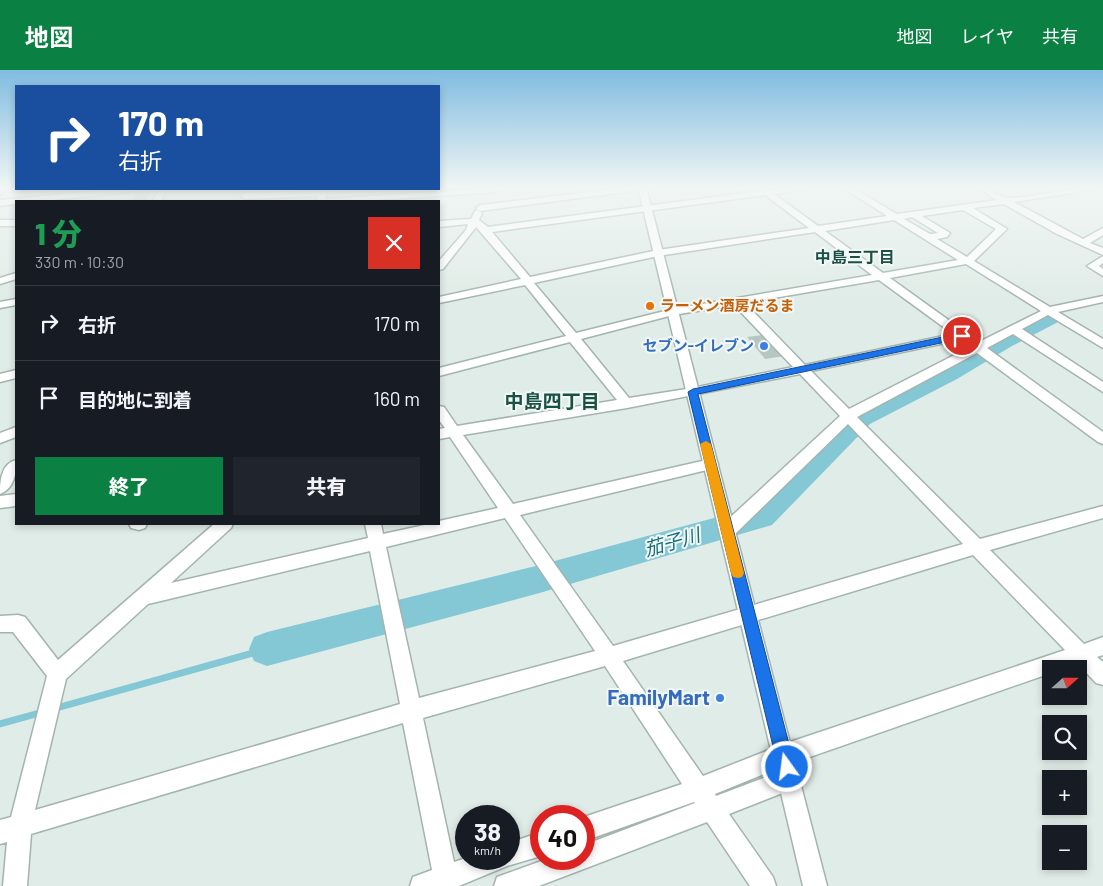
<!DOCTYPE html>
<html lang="ja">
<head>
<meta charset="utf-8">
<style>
	:root { --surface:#171b24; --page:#20242c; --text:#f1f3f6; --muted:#9ea1a6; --line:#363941; --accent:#0b8043 }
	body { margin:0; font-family:Barlow,"Noto Sans JP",sans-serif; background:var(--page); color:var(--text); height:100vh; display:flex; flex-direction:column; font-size:19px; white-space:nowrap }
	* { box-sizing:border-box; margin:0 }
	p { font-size:16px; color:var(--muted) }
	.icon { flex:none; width:28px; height:28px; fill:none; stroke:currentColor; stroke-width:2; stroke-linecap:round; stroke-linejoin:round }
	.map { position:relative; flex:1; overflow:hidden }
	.details { position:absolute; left:15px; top:130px; width:425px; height:325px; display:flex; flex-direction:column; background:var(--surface); border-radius:0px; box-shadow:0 2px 8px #0003 }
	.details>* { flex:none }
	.hud { position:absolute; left:15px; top:15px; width:425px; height:105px; border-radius:0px; box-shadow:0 2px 8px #0003; background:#1a4fa0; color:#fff; overflow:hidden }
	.needle { width:32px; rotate:69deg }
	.buttons { position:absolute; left:1042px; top:590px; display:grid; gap:10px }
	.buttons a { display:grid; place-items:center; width:45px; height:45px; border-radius:0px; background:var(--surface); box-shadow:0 2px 8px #0003; font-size:25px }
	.speed { position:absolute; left:455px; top:735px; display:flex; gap:10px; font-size:25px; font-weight:700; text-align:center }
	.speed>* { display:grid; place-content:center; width:65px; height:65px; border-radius:50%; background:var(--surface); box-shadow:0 2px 8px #0003; line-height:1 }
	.speed small { font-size:12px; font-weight:400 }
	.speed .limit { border:8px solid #d22; background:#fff; color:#111 }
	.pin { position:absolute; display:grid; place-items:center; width:42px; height:42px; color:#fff; margin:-21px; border:2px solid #fff; border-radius:50%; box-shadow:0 1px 5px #0007 }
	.me { position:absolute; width:55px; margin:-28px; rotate:346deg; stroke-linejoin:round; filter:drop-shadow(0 0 4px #0008) }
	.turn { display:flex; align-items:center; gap:18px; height:105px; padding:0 20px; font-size:22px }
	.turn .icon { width:65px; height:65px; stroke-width:2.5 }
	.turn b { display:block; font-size:35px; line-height:42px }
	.round { display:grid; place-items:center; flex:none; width:52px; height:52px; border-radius:0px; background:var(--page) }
	.summary { display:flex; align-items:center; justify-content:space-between; height:85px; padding:0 20px }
	h1 { font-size:30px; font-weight:800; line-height:38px; color:#1e9e55 }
	.action { display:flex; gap:10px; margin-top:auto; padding:10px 20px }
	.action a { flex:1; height:58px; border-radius:0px; background:var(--accent); color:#fff; font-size:20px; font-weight:800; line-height:58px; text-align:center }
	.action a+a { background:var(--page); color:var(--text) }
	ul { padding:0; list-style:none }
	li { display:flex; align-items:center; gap:15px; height:75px; padding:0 20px; border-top:1px solid var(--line) }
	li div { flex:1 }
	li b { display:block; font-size:19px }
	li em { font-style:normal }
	header { display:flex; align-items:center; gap:30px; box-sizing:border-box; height:70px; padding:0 25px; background:var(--accent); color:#fff }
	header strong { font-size:24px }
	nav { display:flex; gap:28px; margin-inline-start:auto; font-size:18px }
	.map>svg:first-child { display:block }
</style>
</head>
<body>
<header>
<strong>地図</strong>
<nav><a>地図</a><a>レイヤ</a><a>共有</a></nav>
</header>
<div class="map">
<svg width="1103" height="816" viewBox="0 0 1103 816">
	<rect width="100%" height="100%" fill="#e0ece7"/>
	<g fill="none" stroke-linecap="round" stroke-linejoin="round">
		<path stroke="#84c8d5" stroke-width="7" d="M53,639L267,579
			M0,654L43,642"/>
		<path fill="#84c8d5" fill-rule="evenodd" d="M1052,240L1060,241L1063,246L1060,251L1012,276L957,309L870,354L772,455L536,524L267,596L254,591L249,579L254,567L267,562L536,496L751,438L852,342L939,299L1044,241Z"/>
	</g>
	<path fill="#b5c7c0" d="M150,122L146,131H132L135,124Z
		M763,265L784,286L765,289L747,267Z"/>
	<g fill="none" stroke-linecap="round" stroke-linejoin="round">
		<defs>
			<path id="minor" d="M1,117H9L0,125V118Z
				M631,117H652L648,119L480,141L476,138L480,135Z
				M755,117H764L768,120L813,117L809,119L774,124L818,156L887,146L842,117H851L897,144L997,130L977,117C990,117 999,128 1009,128C1040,127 1070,117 1101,117L1097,119L1014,132L1083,169L1103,158V165L1090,173L1103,178V185L1057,164L1004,134L973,138L1007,159L974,191L1050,237L1103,226V232L1058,242L1103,269V278L1048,245L1022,259L1103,312V322L1013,264L987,278L1103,362V374L1098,372L977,283L857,347L980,469L1103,436V448L990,480L1084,574L1103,567V585L1097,587L1103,592V615L1096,613L1078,594L1063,599H1051V603L784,696L715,724L716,726L790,698L798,701L801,709L798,717L729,744L773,807L776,816H750L707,752L539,816H494L497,807L547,789H584V775L695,733L694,732L584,771V747L682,714L605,596L423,648L454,792L466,788L509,789V773L541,762V786L507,796L459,816H410L413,807L432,800L403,653L31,764L27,816H3L7,772L0,774V750L11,747L47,606L13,562H0V546L18,545L25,547L58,590L214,454H233L231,458L171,513L368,468L365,454H381L383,464L429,454H439V451L498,438L450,367L439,369V359L445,358L439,350V336L444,337L457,356L617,330L570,272L439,306V298L566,266L525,215L439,233V227L521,209L476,157L443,199L439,200V191L466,160L468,154L439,157V151L471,149L475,141L478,140L482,143L479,150L488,157L759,121ZM765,125L809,158L658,180L530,207L492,162ZM963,140L996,159L967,187L937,169L947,167L950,163L922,146ZM912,147L938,163L930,164L904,149ZM894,150L958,190L883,203L825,161ZM815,162L872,205L673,239L576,263L534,213L658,186ZM966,194L1041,241L979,272L890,208ZM879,210L953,264L805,295L745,233ZM734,235L793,297L693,318L629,328L581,269L673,245ZM960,270L970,277L849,339L811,301ZM800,304L840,346L722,455L720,460L722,465L728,466L734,465L848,354L963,474L613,576L520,445L711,399L716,398L718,394L716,390L711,389L513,434L463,365L627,338ZM505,448L595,581L419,628L386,477ZM370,481L400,634L35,740L66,609L148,534ZM973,485L1065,580L784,674L703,706L623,591Z
				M495,118H498V122L361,131H316L318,126L245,129L241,126L245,123L323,121L327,123L325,129Z
				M115,119H141L137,121L42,131H16V134L0,136V130Z
				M159,119H167L161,131H153Z
				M0,150H16V156H0Z
				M1103,186V193L1099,196L1103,199V206L1087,196Z
				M16,203V209L0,214V208Z
				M16,229V235L0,238V232Z
				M16,300V308L0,312V304Z
				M16,357V367L0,373V363Z
				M16,390C17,402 14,419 0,424C0,411 1,394 16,390Z
				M16,424V436L0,438V426Z
				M129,454H147L145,458L139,460L131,458Z"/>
			<path id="tertiary" d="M638,117H646L827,816H803Z"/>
		</defs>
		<use href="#minor" stroke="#a3b4ae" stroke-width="3"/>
		<use href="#tertiary" stroke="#a3b4ae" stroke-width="3"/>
		<use href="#minor" fill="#fff" fill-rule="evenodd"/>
		<use href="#tertiary" fill="#fff" fill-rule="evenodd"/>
	</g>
	<linearGradient id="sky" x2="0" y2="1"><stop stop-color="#80bce0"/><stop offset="0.51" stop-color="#f1f6f4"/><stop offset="1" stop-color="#f1f6f4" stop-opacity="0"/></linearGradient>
	<rect width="1103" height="231" fill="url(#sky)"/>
	<path fill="#1a73e8" stroke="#114b97" d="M962,263L967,266L965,268L698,324L795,697L793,703L787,705L781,703L778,697L688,322L693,319Z"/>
	<path fill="#f59e0b" d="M706,371L711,374L744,503L742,507L738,508L733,507L731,503L700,374Z"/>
	<circle fill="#e8710a" stroke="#f1f8f5" stroke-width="2" cx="650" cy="236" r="5"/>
	<g fill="#3f7fe0" stroke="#f1f8f5" stroke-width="2">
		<circle cx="764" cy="276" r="5"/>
		<circle cx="720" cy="628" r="5"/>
	</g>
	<g text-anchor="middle" stroke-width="4" stroke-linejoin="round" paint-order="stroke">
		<g font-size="15" font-weight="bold" fill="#c56008" stroke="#f1f8f5" text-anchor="start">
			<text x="660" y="241">ラーメン酒房だるま</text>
		</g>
		<g font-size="15" font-weight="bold" fill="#366cbe" stroke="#f1f8f5" text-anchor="end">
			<text x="754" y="281">セブン-イレブン</text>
		</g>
		<g font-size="16" font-weight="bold" fill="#1a5144" stroke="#f1f8f5">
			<text x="855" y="193">中島三丁目</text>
		</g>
		<g font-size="19" font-weight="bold" fill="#1a5144" stroke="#f1f8f5">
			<text x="552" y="338">中島四丁目</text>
		</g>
		<g font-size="19" font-style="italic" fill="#166c7d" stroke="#f1f8f5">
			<text transform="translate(672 472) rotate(-16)" y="7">茄子川</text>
		</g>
		<g font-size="21" font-weight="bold" fill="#366cbe" stroke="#f1f8f5" text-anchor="end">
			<text x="710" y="635">FamilyMart</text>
		</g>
	</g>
</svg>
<div class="buttons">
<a><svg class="needle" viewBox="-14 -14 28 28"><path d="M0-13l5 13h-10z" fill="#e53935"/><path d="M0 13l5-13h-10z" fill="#9ea1a6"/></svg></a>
<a><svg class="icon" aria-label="search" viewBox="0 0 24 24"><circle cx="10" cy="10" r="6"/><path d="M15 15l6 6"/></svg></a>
<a>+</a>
<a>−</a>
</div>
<div class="speed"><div>38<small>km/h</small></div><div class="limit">40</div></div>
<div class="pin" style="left:962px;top:266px;background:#d93025"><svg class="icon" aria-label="arrive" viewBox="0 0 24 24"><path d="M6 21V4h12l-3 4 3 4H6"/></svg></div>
<svg class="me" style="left:787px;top:697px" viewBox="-20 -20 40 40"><circle r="17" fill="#1a73e8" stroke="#fff" stroke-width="3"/><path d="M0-11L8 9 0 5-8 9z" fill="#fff"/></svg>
<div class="hud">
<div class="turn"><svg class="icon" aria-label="right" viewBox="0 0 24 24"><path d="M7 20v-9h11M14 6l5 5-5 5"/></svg><div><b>170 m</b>右折</div></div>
</div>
<section class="details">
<div class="summary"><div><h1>1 分</h1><p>330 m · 10:30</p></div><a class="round" style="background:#d93025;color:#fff"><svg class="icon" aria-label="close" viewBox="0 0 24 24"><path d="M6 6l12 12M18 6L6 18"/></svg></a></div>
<ul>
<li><svg class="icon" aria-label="right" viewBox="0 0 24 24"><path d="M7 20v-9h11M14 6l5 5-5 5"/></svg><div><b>右折</b></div><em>170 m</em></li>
<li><svg class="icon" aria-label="arrive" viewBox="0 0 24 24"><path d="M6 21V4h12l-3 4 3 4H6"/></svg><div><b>目的地に到着</b></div><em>160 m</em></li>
</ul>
<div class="action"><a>終了</a><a>共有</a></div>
</section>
</div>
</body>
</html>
